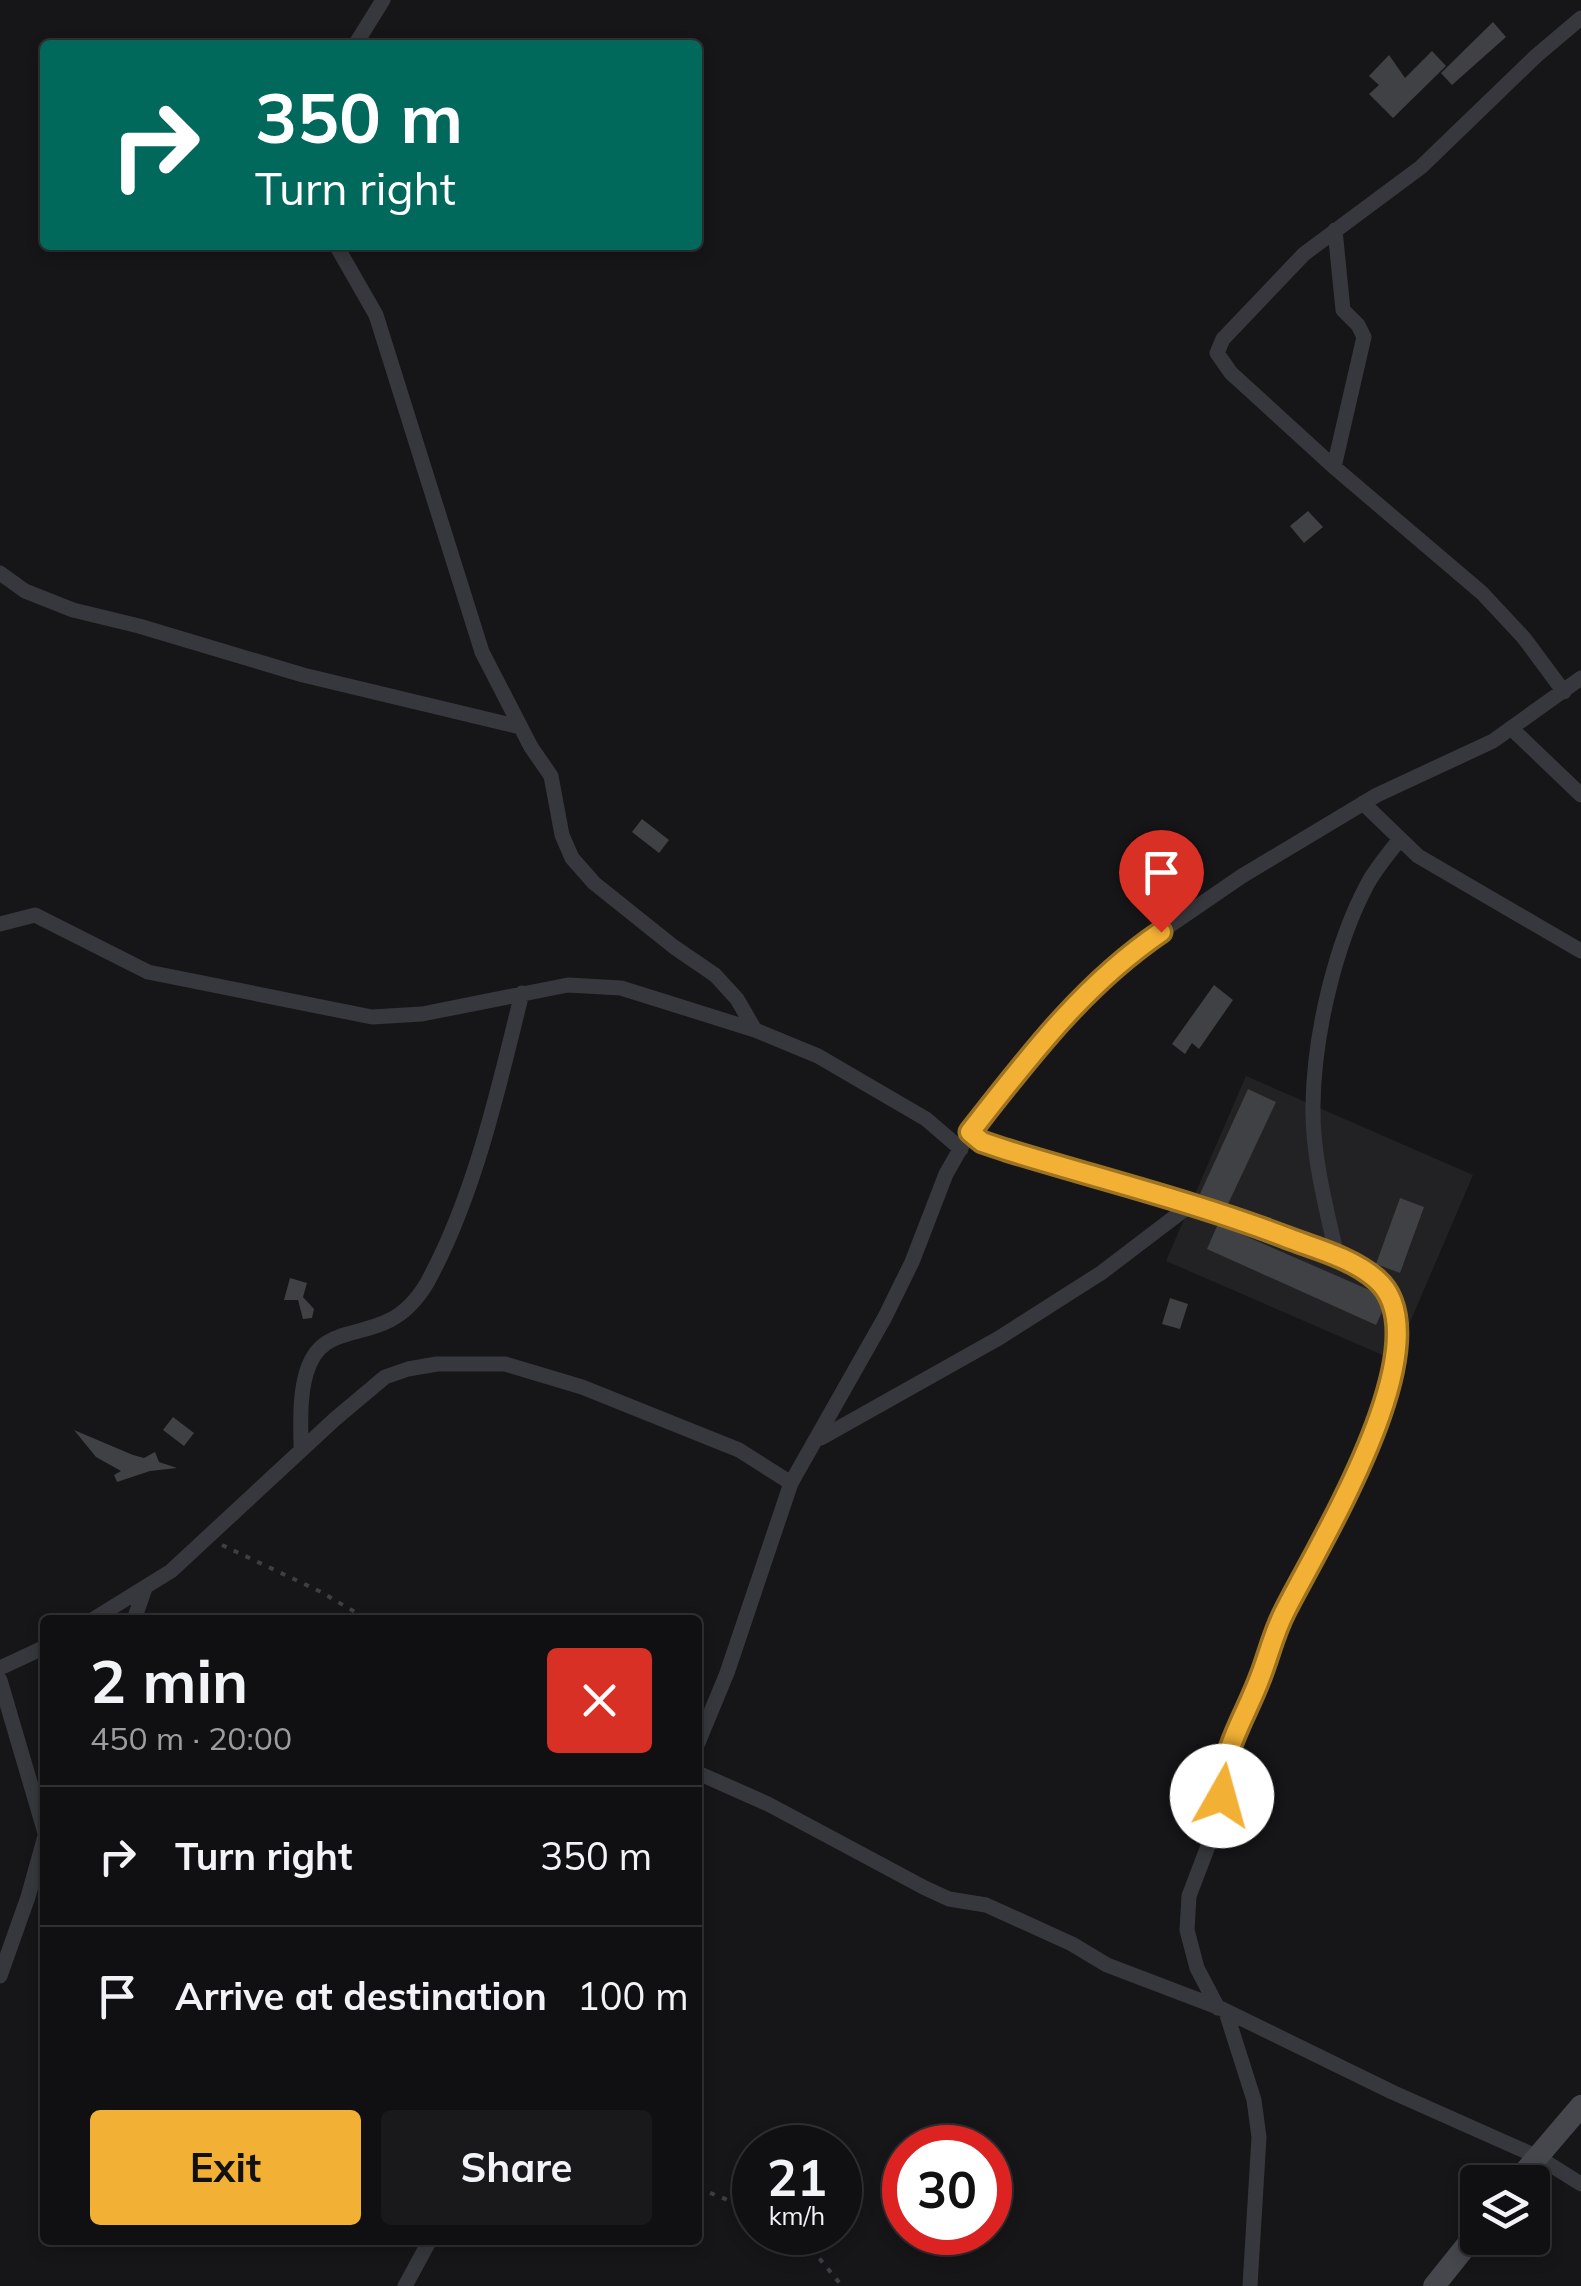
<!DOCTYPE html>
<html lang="en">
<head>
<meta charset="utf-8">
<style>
	:root { --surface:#101012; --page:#19191b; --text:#f1f3f6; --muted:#9c9d9f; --line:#303032; --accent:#f2b134 }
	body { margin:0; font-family:Mulish,sans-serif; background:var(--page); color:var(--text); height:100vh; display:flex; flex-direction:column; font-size:38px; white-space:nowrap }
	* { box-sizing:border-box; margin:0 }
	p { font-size:32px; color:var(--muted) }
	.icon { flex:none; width:55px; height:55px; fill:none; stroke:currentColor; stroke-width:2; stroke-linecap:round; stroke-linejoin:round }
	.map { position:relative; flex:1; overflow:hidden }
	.drawer { position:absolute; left:40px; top:1615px; width:662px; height:630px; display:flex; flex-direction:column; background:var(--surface); border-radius:10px; box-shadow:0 5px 15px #0003,0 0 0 2px var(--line) }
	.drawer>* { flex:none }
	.hud { position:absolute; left:40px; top:40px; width:662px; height:210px; border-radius:10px; box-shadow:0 5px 15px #0003,0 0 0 2px var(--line); background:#00695c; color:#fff; overflow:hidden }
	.tools { position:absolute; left:1460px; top:2165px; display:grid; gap:20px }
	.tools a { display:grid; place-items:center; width:90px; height:90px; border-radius:10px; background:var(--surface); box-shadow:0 5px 15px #0003,0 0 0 2px var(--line); font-size:50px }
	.speed { position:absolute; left:732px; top:2125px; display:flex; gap:20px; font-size:50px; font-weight:700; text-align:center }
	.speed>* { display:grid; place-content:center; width:130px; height:130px; border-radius:50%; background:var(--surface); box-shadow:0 5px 15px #0003,0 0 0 2px var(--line); line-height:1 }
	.speed small { font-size:25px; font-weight:400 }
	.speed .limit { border:15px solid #d22; background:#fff; color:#111 }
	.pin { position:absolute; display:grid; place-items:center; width:85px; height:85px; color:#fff; margin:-102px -42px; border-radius:50% 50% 50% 0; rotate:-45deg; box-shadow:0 0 10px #0007 }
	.pin .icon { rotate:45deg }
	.me { position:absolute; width:110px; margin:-55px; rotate:7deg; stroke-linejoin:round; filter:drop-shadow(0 0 8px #0008) }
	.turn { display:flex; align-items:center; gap:35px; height:210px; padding:0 50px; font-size:45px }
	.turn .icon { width:130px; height:130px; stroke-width:2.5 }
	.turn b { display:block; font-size:70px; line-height:85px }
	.round { display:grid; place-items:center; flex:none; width:105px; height:105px; border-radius:10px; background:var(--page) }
	.summary { display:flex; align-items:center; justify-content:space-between; height:170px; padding:0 50px }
	h1 { font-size:60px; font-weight:700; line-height:75px }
	.primary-button { display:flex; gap:20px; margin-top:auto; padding:20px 50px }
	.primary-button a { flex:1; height:115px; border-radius:10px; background:var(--accent); color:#111; font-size:40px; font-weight:700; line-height:115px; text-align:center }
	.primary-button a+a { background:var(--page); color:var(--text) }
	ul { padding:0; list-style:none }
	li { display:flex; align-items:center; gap:30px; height:140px; padding:0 50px; border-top:2px solid var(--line) }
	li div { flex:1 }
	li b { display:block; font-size:38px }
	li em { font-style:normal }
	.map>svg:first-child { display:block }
</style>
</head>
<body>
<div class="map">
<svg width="1581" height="2286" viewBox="0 0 1581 2286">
	<rect width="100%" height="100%" fill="#161618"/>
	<path fill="#222225" d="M1246,1076L1473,1175L1394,1360L1166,1261Z"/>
	<path fill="#404145" d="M1493,22L1506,37L1452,85L1441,73Z
		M1432,51L1446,66L1393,118L1369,94L1379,85L1369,76L1389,55L1405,78Z
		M1308,511L1323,527L1304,543L1290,526Z
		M642,819L669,840L659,853L632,832Z
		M1214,985L1233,1000L1199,1049L1192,1043L1185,1054L1172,1044Z
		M1248,1089L1276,1102L1228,1204L1200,1194Z
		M1400,1198L1424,1207L1400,1273L1376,1264Z
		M1218,1224L1374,1292L1380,1300L1382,1312L1376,1325L1207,1249Z
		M290,1278L307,1283L303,1297L314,1309L312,1318L303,1319L298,1300H284Z
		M1170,1298L1188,1304L1180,1329L1162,1324Z
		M173,1417L194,1433L184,1446L163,1430Z
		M74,1430L133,1455L144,1458L155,1452L159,1462L177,1468L150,1471L117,1482L114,1475L121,1471L96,1457Z"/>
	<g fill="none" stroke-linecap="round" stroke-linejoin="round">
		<path stroke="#3d3f44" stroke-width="4" stroke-dasharray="5 8" stroke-linecap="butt" d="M222,1545L319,1591L369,1620
			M698,2188L755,2211
			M791,2232L815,2253L842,2286"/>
		<path stroke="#37383d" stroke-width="15" d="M355,45L383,0
			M336,245L376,315L482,652L531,747L551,776L562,835L572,858L594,883L674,947L715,975L737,999L755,1030
			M1334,467L1364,337L1358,325L1343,310L1335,230
			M0,573L25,591L73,610L139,626L303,675L520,727
			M1564,692L1524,638L1482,593L1334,467L1231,373L1217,353L1223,339L1304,254L1421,167L1536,56L1581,18
			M1511,728L1581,795
			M1363,803L1418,856L1581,951
			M0,924L35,915L148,972L372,1017L422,1014L568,985L621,988L755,1030L818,1056L926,1119L961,1149
			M970,1132L982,1142L1005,1151L1193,1203L1270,1231L1352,1262L1377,1279L1391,1295L1397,1349L1393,1382L1317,1553L1282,1615L1260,1678L1230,1742L1223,1762L1221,1812L1189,1896L1187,1930L1197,1968L1218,2008
			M1337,1256C1326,1207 1312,1155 1313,1105C1314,1035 1335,944 1368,883C1377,867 1389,853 1400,839
			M821,1438L999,1338L1101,1273L1193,1203
			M301,1450C301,1425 299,1399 306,1374C319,1327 356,1338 390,1320C406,1312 418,1298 427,1283C475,1195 498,1090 522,993
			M92,1620L171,1571L335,1419L385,1377L408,1369L437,1364H505L582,1387L739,1450L791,1483
			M134,1620L145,1588
			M0,1668L45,1647
			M0,1680L45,1833
			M698,1743L727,1673L791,1483L885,1317L912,1262L946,1174L970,1132L1048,1033L1134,950L1242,876L1377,795L1493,741L1581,678
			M698,1773L768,1804L925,1888L949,1899L986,1905L1072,1944L1107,1965L1220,2008L1392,2092L1538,2157L1581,2184
			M0,1976L28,1897L45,1836
			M1226,2012L1254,2100L1259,2137L1250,2286
			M405,2286L430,2240"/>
		<path stroke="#45474d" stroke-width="22" d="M1516,2182L1581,2106
			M1434,2286L1478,2231"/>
	</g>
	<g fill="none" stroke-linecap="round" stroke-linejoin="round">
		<defs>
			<path id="route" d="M1161,932C1083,985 1028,1058 970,1132L982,1142L1006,1150C1100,1179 1195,1202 1288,1238C1317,1249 1352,1258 1376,1279C1447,1339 1317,1547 1285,1611C1274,1632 1269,1654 1261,1675C1245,1719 1222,1747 1222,1796"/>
		</defs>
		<use href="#route" stroke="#9d7322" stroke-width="25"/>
		<use href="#route" stroke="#f2b134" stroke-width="18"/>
	</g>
</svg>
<div class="tools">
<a><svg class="icon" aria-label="layers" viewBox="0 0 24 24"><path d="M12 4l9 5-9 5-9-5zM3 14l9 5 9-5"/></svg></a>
</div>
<div class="speed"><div>21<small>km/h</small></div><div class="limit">30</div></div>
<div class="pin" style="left:1161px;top:932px;background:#d93025"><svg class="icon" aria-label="arrive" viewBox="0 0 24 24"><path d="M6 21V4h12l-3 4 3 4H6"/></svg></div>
<svg class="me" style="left:1222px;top:1796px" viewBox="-20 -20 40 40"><circle r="19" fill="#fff"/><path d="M0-13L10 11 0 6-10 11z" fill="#f2b134"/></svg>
<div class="hud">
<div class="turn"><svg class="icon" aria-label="right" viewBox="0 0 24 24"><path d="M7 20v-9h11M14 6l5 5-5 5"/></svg><div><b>350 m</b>Turn right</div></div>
</div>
<section class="drawer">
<div class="summary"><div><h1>2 min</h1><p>450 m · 20:00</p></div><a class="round" style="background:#d93025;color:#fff"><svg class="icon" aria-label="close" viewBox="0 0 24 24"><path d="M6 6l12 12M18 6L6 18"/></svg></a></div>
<ul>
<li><svg class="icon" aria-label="right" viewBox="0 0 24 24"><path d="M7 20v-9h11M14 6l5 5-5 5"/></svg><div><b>Turn right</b></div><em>350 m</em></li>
<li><svg class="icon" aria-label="arrive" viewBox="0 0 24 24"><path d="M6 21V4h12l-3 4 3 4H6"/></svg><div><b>Arrive at destination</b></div><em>100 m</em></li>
</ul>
<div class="primary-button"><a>Exit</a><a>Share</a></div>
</section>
</div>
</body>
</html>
